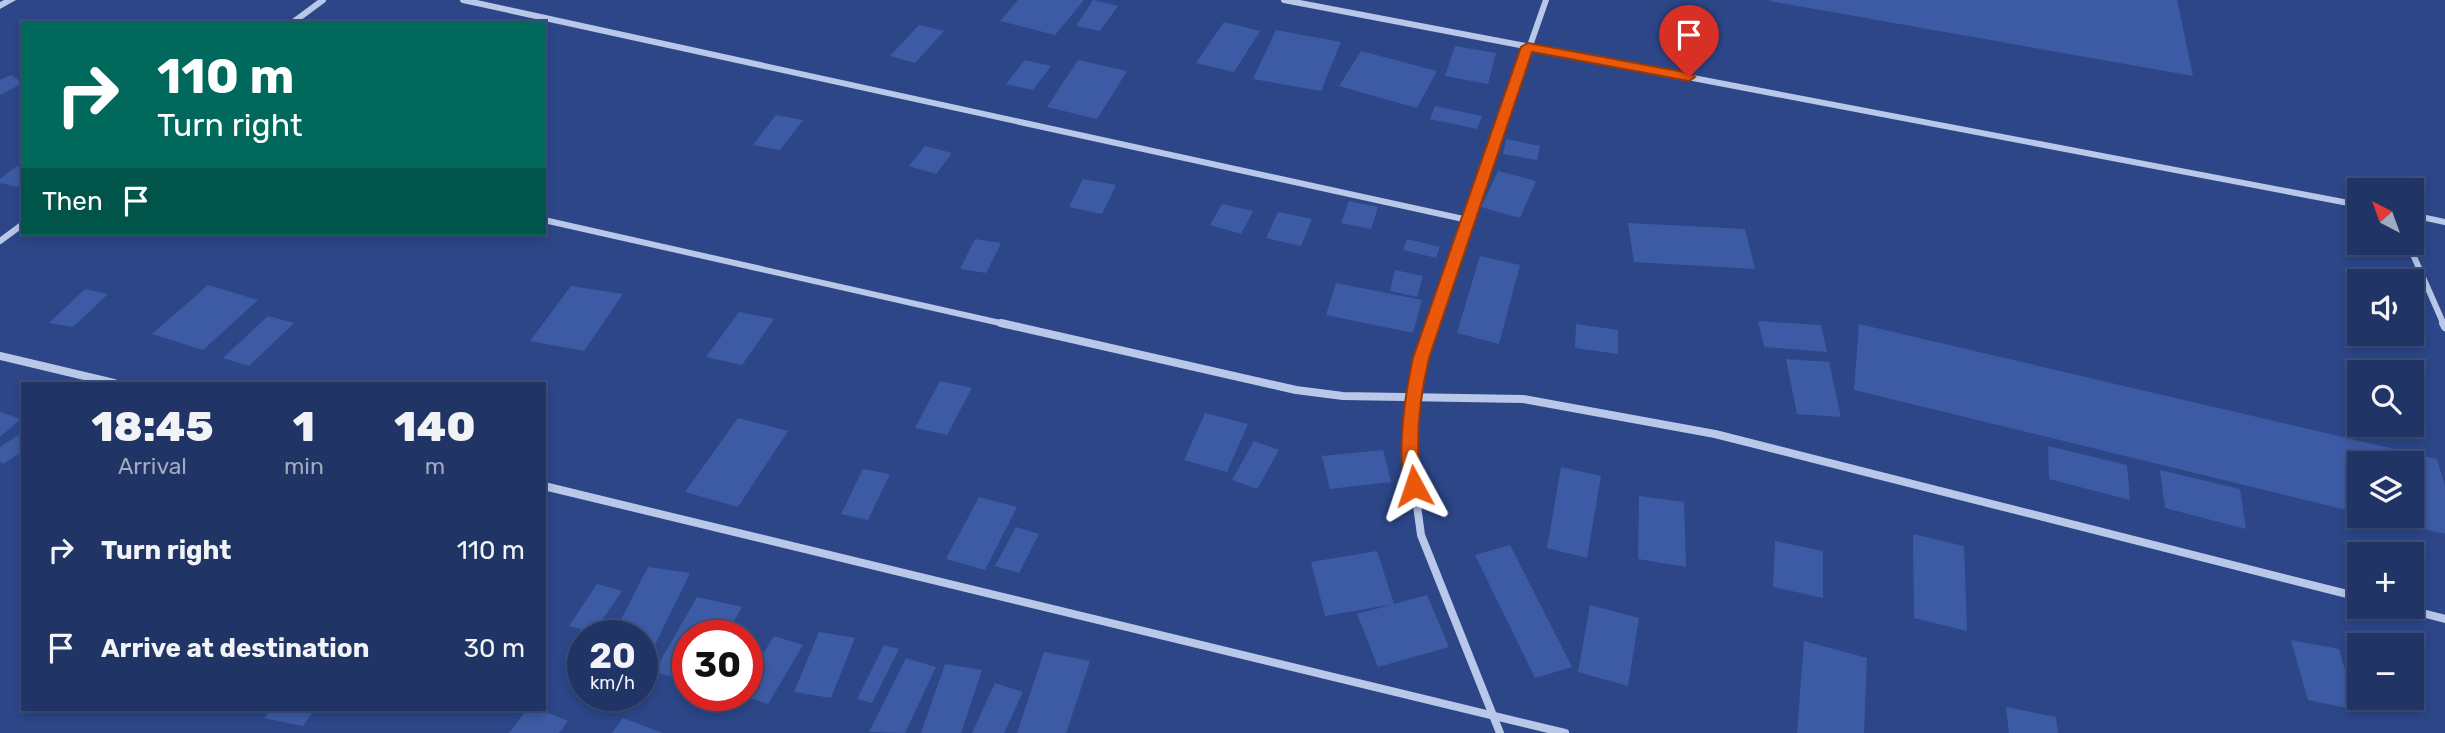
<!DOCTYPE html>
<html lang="en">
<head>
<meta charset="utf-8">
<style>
	:root { --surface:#213466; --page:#2d3f6f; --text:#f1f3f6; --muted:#a2aabf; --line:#3e4f7a }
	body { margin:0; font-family:Rubik,sans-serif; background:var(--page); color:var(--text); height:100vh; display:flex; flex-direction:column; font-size:26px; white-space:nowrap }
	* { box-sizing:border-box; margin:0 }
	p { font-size:23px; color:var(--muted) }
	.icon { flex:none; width:38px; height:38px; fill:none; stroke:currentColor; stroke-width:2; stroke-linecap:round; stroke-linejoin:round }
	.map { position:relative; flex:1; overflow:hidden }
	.panel { position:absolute; left:21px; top:382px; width:525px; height:329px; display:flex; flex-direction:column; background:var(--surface); border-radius:0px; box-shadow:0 4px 10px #0003,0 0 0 2px var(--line) }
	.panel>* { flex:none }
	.top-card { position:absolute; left:21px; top:21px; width:525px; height:214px; border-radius:0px; box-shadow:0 4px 10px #0003,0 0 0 2px var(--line); background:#00695c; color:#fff; overflow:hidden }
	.needle { width:46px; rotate:319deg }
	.fabs { position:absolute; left:2347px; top:178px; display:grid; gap:14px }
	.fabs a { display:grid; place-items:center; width:77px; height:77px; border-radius:0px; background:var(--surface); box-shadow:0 4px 10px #0003,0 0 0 2px var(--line); font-size:35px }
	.speed { position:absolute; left:567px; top:620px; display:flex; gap:14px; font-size:35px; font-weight:700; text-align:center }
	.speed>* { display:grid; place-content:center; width:91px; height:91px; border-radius:50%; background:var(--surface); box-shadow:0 4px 10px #0003,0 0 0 2px var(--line); line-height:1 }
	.speed small { font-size:18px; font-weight:400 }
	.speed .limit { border:10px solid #d22; background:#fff; color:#111 }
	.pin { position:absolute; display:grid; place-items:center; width:60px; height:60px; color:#fff; margin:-72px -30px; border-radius:50% 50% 50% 0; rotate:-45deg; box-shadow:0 0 7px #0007 }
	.pin .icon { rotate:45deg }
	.me { position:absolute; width:77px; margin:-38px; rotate:355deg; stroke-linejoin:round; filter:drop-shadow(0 0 5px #0008) }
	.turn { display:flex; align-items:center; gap:24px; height:147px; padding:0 21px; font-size:32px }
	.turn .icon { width:91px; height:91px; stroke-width:2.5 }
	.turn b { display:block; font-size:49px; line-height:60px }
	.then { display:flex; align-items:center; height:66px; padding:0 21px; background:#0003; gap:14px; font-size:26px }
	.eta { display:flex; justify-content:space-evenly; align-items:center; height:119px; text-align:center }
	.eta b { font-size:42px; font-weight:800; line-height:49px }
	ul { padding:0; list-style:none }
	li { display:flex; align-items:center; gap:21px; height:98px; padding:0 21px }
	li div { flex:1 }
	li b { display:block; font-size:26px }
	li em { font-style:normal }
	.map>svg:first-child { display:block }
</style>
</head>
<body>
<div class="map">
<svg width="2445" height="733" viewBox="0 0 2445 733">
	<rect width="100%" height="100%" fill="#2c4688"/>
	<path fill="#3d5ba4" d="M1018,0H1084L1055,35L1000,21Z
		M1093,0L1118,6L1100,31L1076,26Z
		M1770,0H2177L2193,76L1770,1Z
		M1224,22L1260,31L1234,72L1196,63Z
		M919,25L944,31L915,63L890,56Z
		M1276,30L1341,42L1321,91L1253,79Z
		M1455,46L1496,53L1488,84L1445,76Z
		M1361,51L1437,71L1417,108L1339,86Z
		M1025,60L1051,66L1033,90L1006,84Z
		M1078,60L1127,71L1097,119L1047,107Z
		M11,75L23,83L0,95V80Z
		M1435,106L1482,116L1477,129L1430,119Z
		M776,115L803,120L780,150L753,145Z
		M1506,139L1540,146L1537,160L1503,154Z
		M925,146L952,153L936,174L909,166Z
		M17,166L23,167V183L18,187L0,183V179Z
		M1498,171L1536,181L1520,218L1481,207Z
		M1083,179L1116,185L1102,214L1069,207Z
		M1349,201L1378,207L1371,229L1341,223Z
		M1222,204L1253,211L1241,234L1210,225Z
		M1278,212L1312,219L1301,246L1266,238Z
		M1628,223L1745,229L1755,269L1634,262Z
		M975,239L1001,243L986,273L960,269Z
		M1407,239L1440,247L1436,258L1403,250Z
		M1480,256L1520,265L1499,344L1457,333Z
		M1395,270L1423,276L1417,297L1390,291Z
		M1336,283L1422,300L1413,333L1326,315Z
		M208,285L258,300L203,350L152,334Z
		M571,286L623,294L584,351L530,341Z
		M85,289L108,294L73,327L49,323Z
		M739,312L774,319L742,365L706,357Z
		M268,316L294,323L249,366L223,358Z
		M1758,321L1821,325L1827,352L1764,347Z
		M1576,324L1618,330V354L1575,348Z
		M1859,324L2437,459L2445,486V534L2376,517L2412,516V464H2359V513L1854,390Z
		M1786,359L1829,362L1841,417L1797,414Z
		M940,381L972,388L947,435L915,428Z
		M0,412L21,419L0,437Z
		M1205,413L1248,424L1227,472L1184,460Z
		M738,418L788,431L738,507L685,492Z
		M23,432V451L3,464L0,461V447Z
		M1254,441L1279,450L1257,489L1232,480Z
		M2048,446L2127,465L2130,500L2049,479Z
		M1383,450L1391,482L1330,489L1322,456Z
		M1561,467L1601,476L1587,558L1547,548Z
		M863,469L890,474L868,520L841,514Z
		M2160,470L2240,489L2246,529L2165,508Z
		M1639,496L1684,502L1686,567L1638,559Z
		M979,497L1017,507L985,570L946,559Z
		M1016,527L1039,534L1019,573L995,566Z
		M1913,534L1964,546L1967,631L1914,618Z
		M1775,541L1823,551V598L1773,587Z
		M1510,545L1572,667L1535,678L1475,555Z
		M1377,551L1394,604L1325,616L1311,562Z
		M648,567L690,573L652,651L642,649V635H613Z
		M597,584L622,591L594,632L569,626Z
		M1427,595L1449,647L1378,667L1357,614Z
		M697,597L742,607L726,635H688V681L654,672Z
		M1590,605L1639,618L1628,686L1578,672Z
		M819,632L855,638L831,698L794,692Z
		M774,636L803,645L768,704L741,695H747V681Z
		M2291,640L2339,649L2357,710L2308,700Z
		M1804,641L1867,658L1864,733H1797Z
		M884,645L899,649L872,703L857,699Z
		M1044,652L1090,661L1066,733H1017Z
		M906,658L936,667L905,733L869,732Z
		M945,664L982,670L961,733H921Z
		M995,683L1023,692L1004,733H972Z
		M2006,707L2056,717L2058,733H2009Z
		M271,709H315L303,726L264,718Z
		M527,709H538L568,721L559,733H509Z
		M623,718L663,733H612Z"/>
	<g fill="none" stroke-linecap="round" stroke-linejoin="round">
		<path stroke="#b9c7e8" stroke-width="6" d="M463,0L1468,220
			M1284,0L2359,205
			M292,23L323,0
			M2412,215L2445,222
			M544,220L1009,325
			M0,241L23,224
			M2408,243L2444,325
			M1432,325L1546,0"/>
		<path stroke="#b9c7e8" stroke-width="8" d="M1001,323L1296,390L1343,396L1523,399L1715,434L2359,597
			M1433,323L1421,358L1413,395L1411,461L1421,535L1500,733
			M2443,323L2445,327
			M0,356L114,383
			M544,486L1565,733
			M2399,607L2445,619"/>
		<path fill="#b9c7e8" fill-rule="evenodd" d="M4,0H16L0,9V2Z"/>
	</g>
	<path fill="#ea580c" stroke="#983908" stroke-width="2" d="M1528,43L1689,73L1695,77L1689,81L1532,52L1429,358C1421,392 1416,429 1419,464C1420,473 1425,482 1420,491H1408C1394,462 1406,390 1413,358L1521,47Z"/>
</svg>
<div class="fabs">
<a><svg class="needle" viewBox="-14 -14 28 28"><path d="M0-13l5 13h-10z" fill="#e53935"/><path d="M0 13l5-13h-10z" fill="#a2aabf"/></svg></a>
<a><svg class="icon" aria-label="sound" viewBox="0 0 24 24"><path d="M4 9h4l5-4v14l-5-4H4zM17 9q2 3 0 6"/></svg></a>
<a><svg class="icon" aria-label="search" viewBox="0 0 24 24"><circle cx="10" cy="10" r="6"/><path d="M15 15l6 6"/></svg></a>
<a><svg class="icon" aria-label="layers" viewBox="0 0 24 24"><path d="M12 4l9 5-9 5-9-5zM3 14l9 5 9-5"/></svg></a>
<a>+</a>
<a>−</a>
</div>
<div class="speed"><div>20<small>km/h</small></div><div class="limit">30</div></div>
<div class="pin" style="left:1689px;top:77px;background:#d93025"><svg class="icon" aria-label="arrive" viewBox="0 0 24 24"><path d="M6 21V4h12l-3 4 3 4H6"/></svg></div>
<svg class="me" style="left:1414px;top:486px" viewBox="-20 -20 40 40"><path d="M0-17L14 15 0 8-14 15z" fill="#ea580c" stroke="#fff" stroke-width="4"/></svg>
<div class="top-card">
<div class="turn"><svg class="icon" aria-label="right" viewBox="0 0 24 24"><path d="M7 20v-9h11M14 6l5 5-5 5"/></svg><div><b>110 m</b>Turn right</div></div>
<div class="then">Then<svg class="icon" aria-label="arrive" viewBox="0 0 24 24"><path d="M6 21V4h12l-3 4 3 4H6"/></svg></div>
</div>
<section class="panel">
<div class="eta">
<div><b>18:45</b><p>Arrival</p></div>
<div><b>1</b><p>min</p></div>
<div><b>140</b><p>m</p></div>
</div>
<ul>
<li><svg class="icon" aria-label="right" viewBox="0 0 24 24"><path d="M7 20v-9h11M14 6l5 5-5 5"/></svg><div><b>Turn right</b></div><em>110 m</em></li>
<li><svg class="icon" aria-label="arrive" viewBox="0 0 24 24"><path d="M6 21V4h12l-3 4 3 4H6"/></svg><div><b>Arrive at destination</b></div><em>30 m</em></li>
</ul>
</section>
</div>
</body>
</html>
